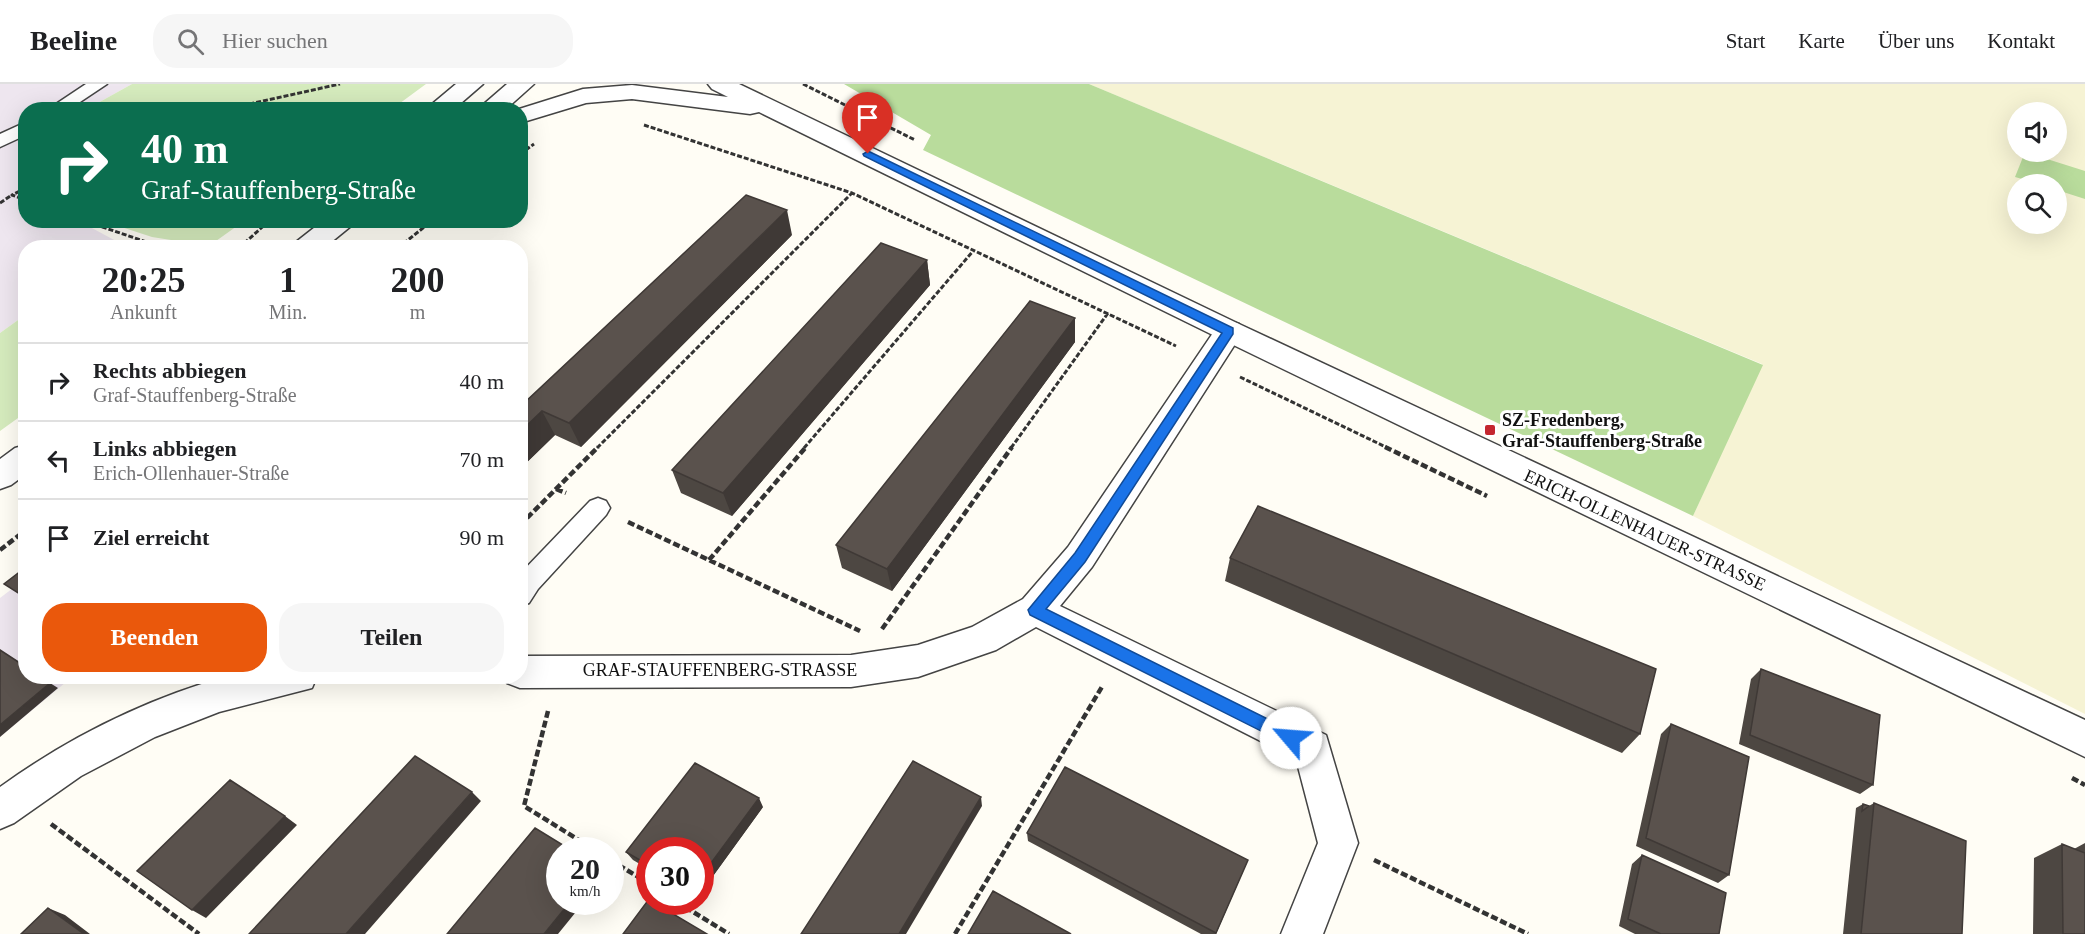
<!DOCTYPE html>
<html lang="de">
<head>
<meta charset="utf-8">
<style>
	:root { --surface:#fff; --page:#f6f6f6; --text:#202124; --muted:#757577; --line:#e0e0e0; --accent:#ea580c }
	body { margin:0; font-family:Georgia,serif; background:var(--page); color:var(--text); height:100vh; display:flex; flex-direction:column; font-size:22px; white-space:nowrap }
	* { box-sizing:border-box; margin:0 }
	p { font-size:20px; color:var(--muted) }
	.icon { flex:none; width:33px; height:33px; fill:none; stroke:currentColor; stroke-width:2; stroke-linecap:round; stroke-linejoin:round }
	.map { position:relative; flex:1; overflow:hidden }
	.drawer { position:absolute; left:18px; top:156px; width:510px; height:444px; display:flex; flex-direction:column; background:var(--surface); border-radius:24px; box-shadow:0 6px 24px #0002 }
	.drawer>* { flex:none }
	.banner { position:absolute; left:18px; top:18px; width:510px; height:126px; border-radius:24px; box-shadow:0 6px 24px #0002; background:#0b6e4f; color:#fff; overflow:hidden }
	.controls { position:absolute; left:2007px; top:18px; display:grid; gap:12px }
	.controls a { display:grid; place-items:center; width:60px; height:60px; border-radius:50%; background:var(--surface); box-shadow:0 6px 24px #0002; font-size:30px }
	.speed { position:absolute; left:546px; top:753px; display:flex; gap:12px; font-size:30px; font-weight:700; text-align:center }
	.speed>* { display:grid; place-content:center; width:78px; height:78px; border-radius:50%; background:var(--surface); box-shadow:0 6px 24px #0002; line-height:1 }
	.speed small { font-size:15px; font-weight:400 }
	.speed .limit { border:9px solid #d22; background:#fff; color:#111 }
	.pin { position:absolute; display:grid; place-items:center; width:51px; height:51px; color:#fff; margin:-62px -26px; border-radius:50% 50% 50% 0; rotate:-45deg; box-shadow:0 0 6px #0007 }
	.pin .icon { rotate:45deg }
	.me { position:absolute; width:66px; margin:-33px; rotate:297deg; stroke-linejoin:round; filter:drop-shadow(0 0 4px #0008) }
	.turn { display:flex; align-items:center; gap:21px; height:126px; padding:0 24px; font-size:27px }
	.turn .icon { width:78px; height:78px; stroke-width:2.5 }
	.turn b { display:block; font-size:42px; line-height:51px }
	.eta { display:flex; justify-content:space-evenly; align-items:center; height:102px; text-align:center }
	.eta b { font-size:36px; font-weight:700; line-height:42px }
	.cta { display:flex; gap:12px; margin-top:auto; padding:12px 24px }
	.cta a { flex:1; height:69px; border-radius:24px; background:var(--accent); color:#fff; font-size:24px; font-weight:700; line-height:69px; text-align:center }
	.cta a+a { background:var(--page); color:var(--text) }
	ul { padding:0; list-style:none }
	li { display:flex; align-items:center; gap:18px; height:78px; padding:0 24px; border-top:2px solid var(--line) }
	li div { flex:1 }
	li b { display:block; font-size:22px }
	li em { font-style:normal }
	header { display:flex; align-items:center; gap:36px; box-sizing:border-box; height:84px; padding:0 30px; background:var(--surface); border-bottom:2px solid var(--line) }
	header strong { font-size:28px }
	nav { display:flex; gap:33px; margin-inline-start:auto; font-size:21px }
	.search { width:420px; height:54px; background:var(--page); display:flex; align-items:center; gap:15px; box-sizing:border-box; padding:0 21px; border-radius:24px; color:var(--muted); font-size:22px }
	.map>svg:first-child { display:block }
</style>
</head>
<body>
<header>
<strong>Beeline</strong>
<div class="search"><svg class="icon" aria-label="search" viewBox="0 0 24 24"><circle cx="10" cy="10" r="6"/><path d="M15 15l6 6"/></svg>Hier suchen</div>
<nav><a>Start</a><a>Karte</a><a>Über uns</a><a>Kontakt</a></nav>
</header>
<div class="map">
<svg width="2085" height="850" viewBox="0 0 2085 850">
	<rect width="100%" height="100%" fill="#fffdf5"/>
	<path fill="#eee6ef" d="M0,0H132L87,25L26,26V136L79,137L127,163L26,164L25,231L0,249Z
		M25,495L26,592L72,593L0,653V514Z"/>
	<path fill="#f6f3d4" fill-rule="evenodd" d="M1089,0H2085V630L1693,432L1762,280ZM2018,28H2056V68H2018ZM2018,100H2056V140H2018Z"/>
	<path fill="#d5ebbd" d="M132,0H426L392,25H87Z
		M103,137H244L209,162L152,153Z
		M25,231V329L0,347V249Z"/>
	<path fill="#b9dc9c" d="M844,0H1089L1763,281L1693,432L923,66L931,51Z
		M2025,68L2085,87V115L2057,106L2056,100H2040L2015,93Z"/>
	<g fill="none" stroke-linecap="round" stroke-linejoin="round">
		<defs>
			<path id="service" d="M86,0H107L68,26H47Z
				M26,38V51L0,63V50Z
				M598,414L606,417L610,424L606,431L538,505L529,519L520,522V490L590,417Z"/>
			<path id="minor" d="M1229,237L1239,240L1244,247L1239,254L1092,483L1060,522L1326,651L1358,759L1323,850H1281L1318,759L1296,675L1036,543L996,566L918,593L851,603L520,604L507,599L504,592H520V572L851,571L918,561L972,543L1023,515L1068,463L1219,240Z
				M228,592H317L312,604L219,628L155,653L81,692L14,739L0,745V703C68,654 146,615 228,592Z"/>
			<path id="tertiary" d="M456,0H483L453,26H425Z
				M507,0H534L505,26H477Z
				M708,0H739L1239,240L2085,636V673L1219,254L759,28L750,30L632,15L586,19L520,39V26H516L583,5L632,1L728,13L712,5Z
				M324,136H355L351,142L324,164H293L296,158Z
				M26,361V390L11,401L0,405V375L15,364Z"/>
		</defs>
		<use href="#service" stroke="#444" stroke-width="3"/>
		<use href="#minor" stroke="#444" stroke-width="3"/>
		<use href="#tertiary" stroke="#444" stroke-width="3"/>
		<path stroke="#333" stroke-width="3" stroke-dasharray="5 2" stroke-linecap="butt" d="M803,0L915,56
			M222,26L340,0
			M644,41L852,109L1176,262
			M520,70L534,60
			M26,104L12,111L26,116
			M0,119L12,111
			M82,136L164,164
			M239,164L270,136
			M398,164L433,136
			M1240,293L1388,364
			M597,364L852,109
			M804,364L974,166
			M1011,364L1108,229"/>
		<path stroke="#333" stroke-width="4.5" stroke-dasharray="7 3" stroke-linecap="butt" d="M1385,363L1487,412
			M556,405L566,409
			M628,438L860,547
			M520,441L598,363
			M0,466L26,446
			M709,476L806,363
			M882,545L1012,363
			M548,627L524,722L595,766
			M2072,694L2085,701
			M51,740L199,850
			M610,776L650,800
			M1374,776L1528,850
			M677,818L729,850
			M955,850L1103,601"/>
		<use href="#service" fill="#fff" fill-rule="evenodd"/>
		<use href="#minor" fill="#fff" fill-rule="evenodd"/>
		<use href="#tertiary" fill="#fff" fill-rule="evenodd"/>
	</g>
	<path fill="#4d4742" d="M792,151L581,363L555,351L520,385V317L524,319Z
		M927,176L930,201L732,432L681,409L672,386Z
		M1075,234V258L892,507L842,484L836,461Z
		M1230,474L1640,650L1622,669L1225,497Z
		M1761,585L1873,701L1860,710L1739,660L1751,595Z
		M1671,640L1729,791L1718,799L1636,762L1661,650Z
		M1874,719L1962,850H1843L1856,724L1863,720L1869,722Z
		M763,723L700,810V766H650V786L633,776L626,768Z
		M1027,749L1248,776L1216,850H1201L1028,757Z
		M2085,759V850H2033L2034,774L2062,760L2074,765Z
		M1642,771L1719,850H1635L1619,842L1632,780Z"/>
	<path fill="#3f3936" d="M787,126L792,151L581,363L569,339Z
		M927,176L930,201L732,432L723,409Z
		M1075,234V258L892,507L887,485Z
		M542,327L555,351L520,385V348Z
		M50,599L58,604L0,653V641Z
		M472,708L481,717L365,850H346Z
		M981,713L982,722L906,850H899Z
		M759,714L763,723L700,810V794Z
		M285,732L297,741L206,834L192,826Z
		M570,818H584L558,850H544Z
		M48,824L65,831L90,850H84Z"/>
	<path fill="#5a524d" stroke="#3f3936" stroke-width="1.5" d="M746,111L787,126L569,339L542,327L520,348V317L524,319Z
		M881,159L927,176L723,409L672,386Z
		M1030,217L1075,234L887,485L836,461Z
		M1258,422L1656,585L1640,650L1230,474Z
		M26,483V514L4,500Z
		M0,566L26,583V592H40L50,599L0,641Z
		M1761,585L1880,631L1873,701L1750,651Z
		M1671,640L1749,673L1729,791L1646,754Z
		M415,672L472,708L346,850H249Z
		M913,677L981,713L899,850H801Z
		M695,679L759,714L700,794V766H650V782L626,768Z
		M1065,683L1248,776L1216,849L1027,749Z
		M230,696L285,732L192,826L137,787Z
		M1874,719L1966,757L1962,850H1861Z
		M1863,720L1869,722L1862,727Z
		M535,744L571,766H560V818H570L544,850H447Z
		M2062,760L2085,769V850H2063Z
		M1642,771L1726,809L1719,850H1661L1628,835Z
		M993,807L1071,850H968Z
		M649,815L650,818H653L707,850H623Z
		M48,824L84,850H21Z"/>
	<path fill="#1a73e8" stroke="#114b97" stroke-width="1.5" d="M868,67L1233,244V250L1085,478L1046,525L1296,649L1298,654L1296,659L1291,661L1285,659L1030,531L1028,526L1075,469L1222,249L864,72L863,70Z"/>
	<rect fill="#c4262e" stroke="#fff" stroke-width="2" x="1484" y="340" width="12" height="12" rx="3"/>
	<g text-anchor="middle" stroke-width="6" stroke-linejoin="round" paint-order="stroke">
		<g font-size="18" font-weight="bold" fill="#111" stroke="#fff" text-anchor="start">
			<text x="1502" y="342">SZ-Fredenberg,<tspan x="1502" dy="21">Graf-Stauffenberg-Straße</tspan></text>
		</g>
		<g font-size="18" fill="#111" stroke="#fff">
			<text transform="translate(1645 446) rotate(25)" y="6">ERICH-OLLENHAUER-STRASSE</text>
			<text x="720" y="592">GRAF-STAUFFENBERG-STRASSE</text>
		</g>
	</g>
</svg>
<div class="controls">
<a><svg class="icon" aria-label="sound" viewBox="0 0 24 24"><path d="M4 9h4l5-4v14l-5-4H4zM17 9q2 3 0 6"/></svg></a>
<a><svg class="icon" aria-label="search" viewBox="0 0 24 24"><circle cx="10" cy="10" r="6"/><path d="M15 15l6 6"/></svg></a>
</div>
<div class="speed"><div>20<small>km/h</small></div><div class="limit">30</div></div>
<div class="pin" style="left:868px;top:70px;background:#d93025"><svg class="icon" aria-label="arrive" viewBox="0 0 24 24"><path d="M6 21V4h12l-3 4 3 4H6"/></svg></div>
<svg class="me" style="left:1291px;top:654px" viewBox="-20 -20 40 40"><circle r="19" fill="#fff"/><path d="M0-13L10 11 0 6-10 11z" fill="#1a73e8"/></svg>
<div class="banner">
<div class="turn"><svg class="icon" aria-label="right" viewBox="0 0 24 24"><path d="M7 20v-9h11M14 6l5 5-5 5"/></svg><div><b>40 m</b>Graf-Stauffenberg-Straße</div></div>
</div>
<section class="drawer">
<div class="eta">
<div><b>20:25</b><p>Ankunft</p></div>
<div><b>1</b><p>Min.</p></div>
<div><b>200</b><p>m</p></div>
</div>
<ul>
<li><svg class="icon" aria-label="right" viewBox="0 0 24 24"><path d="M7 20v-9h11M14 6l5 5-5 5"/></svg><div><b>Rechts abbiegen</b><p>Graf-Stauffenberg-Straße</p></div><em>40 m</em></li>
<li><svg class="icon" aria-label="left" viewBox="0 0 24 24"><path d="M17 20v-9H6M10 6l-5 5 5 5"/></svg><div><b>Links abbiegen</b><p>Erich-Ollenhauer-Straße</p></div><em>70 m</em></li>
<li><svg class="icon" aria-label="arrive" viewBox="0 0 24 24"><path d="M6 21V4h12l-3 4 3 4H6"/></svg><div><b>Ziel erreicht</b></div><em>90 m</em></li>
</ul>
<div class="cta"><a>Beenden</a><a>Teilen</a></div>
</section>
</div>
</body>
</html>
